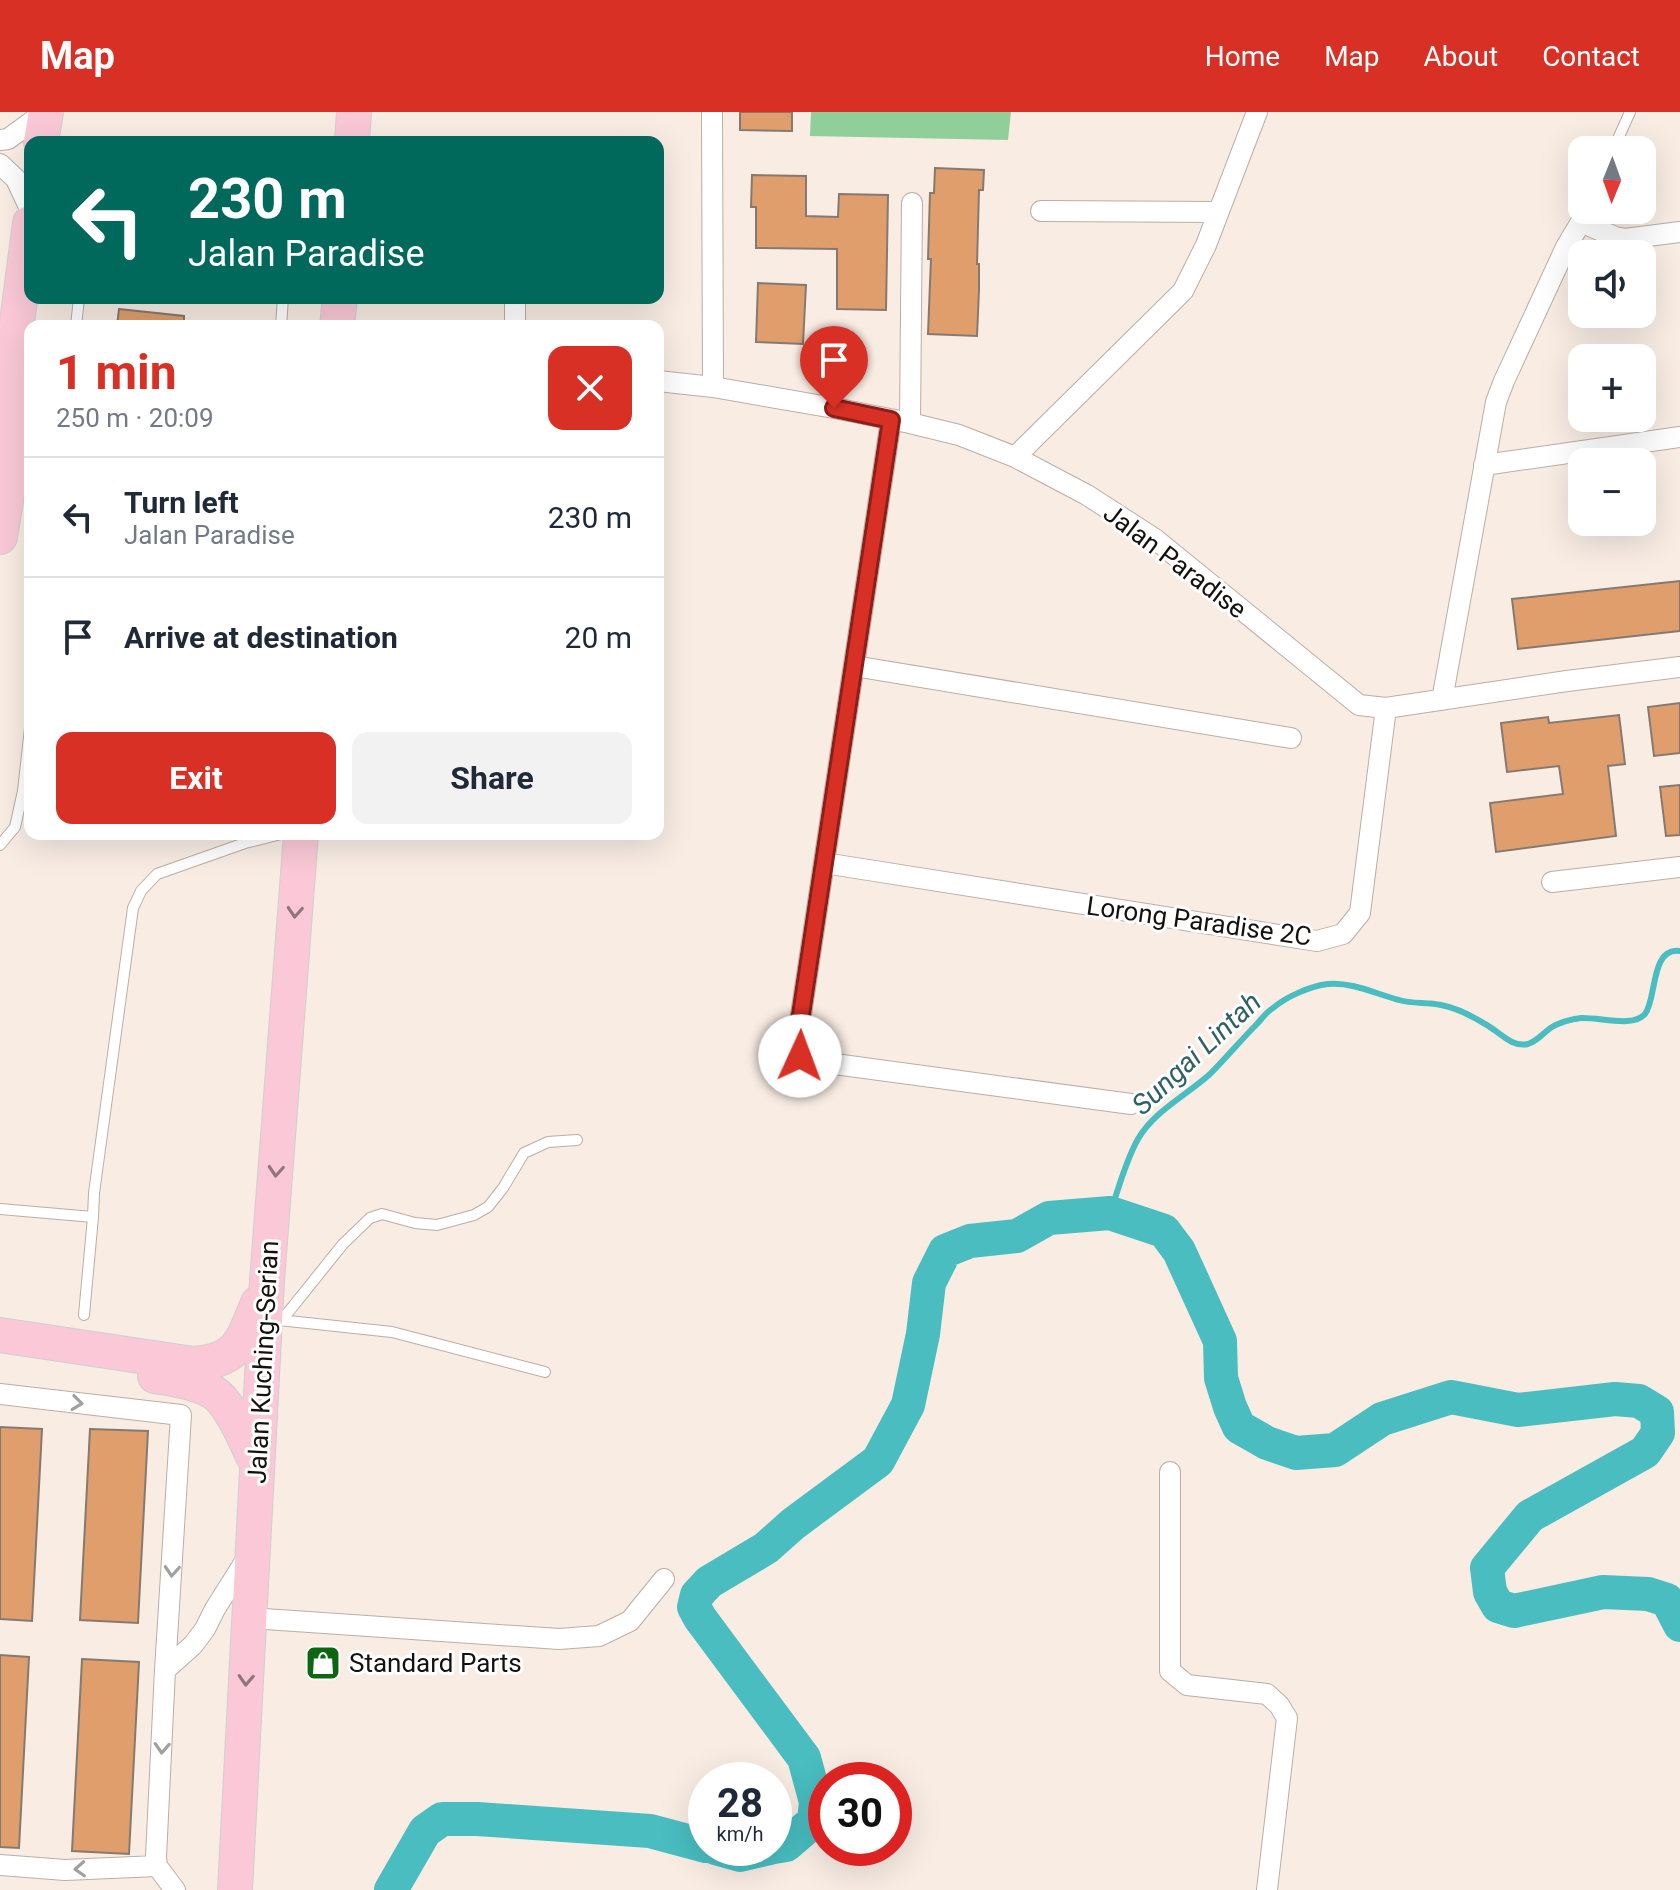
<!DOCTYPE html>
<html lang="en">
<head>
<meta charset="utf-8">
<style>
	:root { --surface:#fff; --page:#f2f2f3; --text:#1f2937; --muted:#747a83; --line:#e0e1e3; --accent:#d93025 }
	body { margin:0; font-family:Roboto,sans-serif; background:var(--page); color:var(--text); height:100vh; display:flex; flex-direction:column; font-size:30px; white-space:nowrap }
	* { box-sizing:border-box; margin:0 }
	p { font-size:26px; color:var(--muted) }
	.icon { flex:none; width:44px; height:44px; fill:none; stroke:currentColor; stroke-width:2; stroke-linecap:round; stroke-linejoin:round }
	.map { position:relative; flex:1; overflow:hidden }
	.drawer { position:absolute; left:24px; top:208px; width:640px; height:520px; display:flex; flex-direction:column; background:var(--surface); border-radius:16px; box-shadow:0 8px 32px #0002 }
	.drawer>* { flex:none }
	.top-card { position:absolute; left:24px; top:24px; width:640px; height:168px; border-radius:16px; box-shadow:0 8px 32px #0002; background:#00695c; color:#fff; overflow:hidden }
	.needle { width:52px; rotate:181deg }
	.tools { position:absolute; left:1568px; top:24px; display:grid; gap:16px }
	.tools a { display:grid; place-items:center; width:88px; height:88px; border-radius:16px; background:var(--surface); box-shadow:0 8px 32px #0002; font-size:40px }
	.speed { position:absolute; left:688px; top:1650px; display:flex; gap:16px; font-size:40px; font-weight:700; text-align:center }
	.speed>* { display:grid; place-content:center; width:104px; height:104px; border-radius:50%; background:var(--surface); box-shadow:0 8px 32px #0002; line-height:1 }
	.speed small { font-size:20px; font-weight:400 }
	.speed .limit { border:12px solid #d22; background:#fff; color:#111 }
	.pin { position:absolute; display:grid; place-items:center; width:68px; height:68px; color:#fff; margin:-82px -34px; border-radius:50% 50% 50% 0; rotate:-45deg; box-shadow:0 0 8px #0007 }
	.pin .icon { rotate:45deg }
	.me { position:absolute; width:88px; margin:-44px; rotate:2deg; stroke-linejoin:round; filter:drop-shadow(0 0 6px #0008) }
	.turn { display:flex; align-items:center; gap:28px; height:168px; padding:0 32px; font-size:36px }
	.turn .icon { width:104px; height:104px; stroke-width:2.5 }
	.turn b { display:block; font-size:56px; line-height:68px }
	.round { display:grid; place-items:center; flex:none; width:84px; height:84px; border-radius:16px; background:var(--page) }
	.overview { display:flex; align-items:center; justify-content:space-between; height:136px; padding:0 32px }
	h1 { font-size:48px; font-weight:700; line-height:60px; color:var(--accent) }
	.button { display:flex; gap:16px; margin-top:auto; padding:16px 32px }
	.button a { flex:1; height:92px; border-radius:16px; background:var(--accent); color:#fff; font-size:32px; font-weight:700; line-height:92px; text-align:center }
	.button a+a { background:var(--page); color:var(--text) }
	ul { padding:0; list-style:none }
	li { display:flex; align-items:center; gap:24px; height:120px; padding:0 32px; border-top:2px solid var(--line) }
	li div { flex:1 }
	li b { display:block; font-size:30px }
	li em { font-style:normal }
	header { display:flex; align-items:center; gap:48px; box-sizing:border-box; height:112px; padding:0 40px; background:var(--accent); color:#fff }
	header strong { font-size:38px }
	nav { display:flex; gap:44px; margin-inline-start:auto; font-size:28px }
	.map>svg:first-child { display:block }
</style>
</head>
<body>
<header>
<strong>Map</strong>
<nav><a>Home</a><a>Map</a><a>About</a><a>Contact</a></nav>
</header>
<div class="map">
<svg width="1680" height="1778" viewBox="0 0 1680 1778">
	<rect width="100%" height="100%" fill="#f8ece3"/>
	<path fill="#90ce9a" d="M811,0H1011L1008,28L810,24Z"/>
	<g fill="none" stroke-linecap="round" stroke-linejoin="round">
		<path stroke="#49bdc0" stroke-width="6" d="M1110,1101C1119,1076 1125,1050 1138,1027C1154,999 1187,983 1210,962C1226,946 1240,929 1256,913C1261,908 1266,900 1273,896C1286,885 1310,874 1328,872C1353,870 1376,882 1399,888C1412,892 1427,890 1441,893C1457,896 1472,904 1485,912C1499,919 1511,936 1528,932C1538,929 1544,920 1552,915C1561,910 1572,907 1581,906C1600,905 1633,916 1645,902C1657,887 1650,835 1680,839"/>
		<path stroke="#49bdc0" stroke-width="34" d="M774,1735L786,1733L814,1709L816,1690L804,1646L700,1506L694,1495L697,1483L709,1470L766,1436L793,1412L878,1349L908,1293L923,1222L929,1171L945,1139L970,1129L1017,1124L1049,1106L1110,1101L1164,1119L1179,1139L1220,1229L1221,1266L1230,1295L1239,1315L1267,1331L1296,1341L1335,1338L1382,1307L1451,1285L1518,1298L1615,1287L1639,1289L1657,1300L1658,1321L1645,1340L1530,1404L1487,1456L1490,1480L1498,1494L1514,1499L1603,1480L1648,1482L1667,1488L1680,1513
			M715,1736L740,1743L770,1736
			M391,1778L425,1719L442,1707H477L650,1719L706,1734"/>
	</g>
	<path fill="#e09e6c" stroke="#857a72" stroke-width="2" d="M740,0H792V19L740,18Z
		M935,56L984,58L983,78H979L977,152H979V178L977,224L928,222L930,171L931,147H928L930,81H934Z
		M752,63L806,64V104L838,105L839,82L888,83L886,198L837,197V137L756,136V95H751Z
		M758,171L806,173L803,232L756,230Z
		M119,197L184,204V214H117Z
		M1680,469V519L1518,537L1512,487Z
		M1680,591V641L1654,644L1648,595Z
		M1619,603L1625,652L1608,654L1616,724L1496,740L1490,691L1563,682L1559,654L1507,660L1501,611L1548,605L1549,611Z
		M1680,673V723L1666,724L1660,675Z
		M0,1315L42,1317L32,1509L0,1507Z
		M90,1317L148,1319L138,1511L80,1508Z
		M0,1543L29,1545L19,1736L0,1735Z
		M82,1547L139,1550L129,1742L72,1739Z"/>
	<g fill="none" stroke-linecap="round" stroke-linejoin="round">
		<defs>
			<path id="service" d="M1613,38L1630,0
				M76,214L79,186
				M281,214L283,186
				M0,733L15,715L23,679L30,616
				M0,1097L93,1105L94,1081L133,796L141,779L157,762L245,731L281,722
				M84,1203L93,1105
				M279,1208L392,1220L545,1260
				M282,1208L343,1132L370,1106L382,1102L415,1111L437,1113L474,1103L488,1095L503,1076L524,1041L548,1030L577,1028"/>
			<path id="minor" d="M712,0L713,275
				M0,28L8,27L45,0
				M0,52L16,67L30,97
				M1041,99L1218,100
				M515,186V214
				M658,269L713,275L834,296L910,311L959,323L1015,345L1087,383L1155,427L1359,593L1386,596L1567,569L1680,555
				M891,308L797,929L800,944L820,950L1131,992
				M910,311L912,91
				M1015,345L1183,179L1206,133L1257,0
				M1484,353L1680,325
				M854,554L1291,626
				M1442,588L1496,290L1504,269L1566,135L1581,110L1615,125L1625,127L1680,120
				M824,751L1317,829L1343,822L1360,801L1386,596
				M1552,770L1680,755
				M0,1282L181,1303L165,1558L156,1745L157,1754L175,1778
				M1170,1360V1559L1187,1573L1267,1582L1279,1593L1287,1606L1267,1778
				M250,1506L559,1527L599,1524L630,1509L664,1467
				M165,1558L193,1533L205,1517L215,1497L249,1443
				M0,1753L65,1758L157,1754"/>
			<path id="trunk" d="M41,30L46,0
				M352,30L354,0
				M337,214L340,186
				M0,425C4,399 9,374 12,348C14,323 8,297 9,272L30,111
				M0,1223L193,1252C239,1249 242,1229 258,1191
				M155,1264C172,1266 204,1272 217,1283C233,1297 246,1330 256,1350
				M235,1778L267,1169L301,722"/>
		</defs>
		<use href="#service" stroke="#baaea6" stroke-width="12"/>
		<use href="#minor" stroke="#baaea6" stroke-width="22"/>
		<use href="#trunk" stroke="#d0cfcf" stroke-width="36"/>
		<use href="#service" stroke="#fff" stroke-width="10"/>
		<use href="#minor" stroke="#fff" stroke-width="20"/>
		<use href="#trunk" stroke="#fac8d6" stroke-width="34"/>
	</g>
	<defs><path id="oneway-chevron" d="M-2-3.5L2.5 0L-2 3.5" fill="none" stroke-width="1.6" stroke-linecap="round" stroke-linejoin="round" transform="scale(2)"/></defs>
	<g stroke="#93767c">
		<use href="#oneway-chevron" transform="translate(295 800) rotate(94)"/>
		<use href="#oneway-chevron" transform="translate(276 1059) rotate(94)"/>
		<use href="#oneway-chevron" transform="translate(246 1568) rotate(93)"/>
	</g>
	<g stroke="#a1a09f">
		<use href="#oneway-chevron" transform="translate(77 1291) rotate(7)"/>
		<use href="#oneway-chevron" transform="translate(172 1459) rotate(94)"/>
		<use href="#oneway-chevron" transform="translate(162 1636) rotate(93)"/>
		<use href="#oneway-chevron" transform="translate(80 1757) rotate(177)"/>
	</g>
	<g fill="none" stroke-linecap="round" stroke-linejoin="round">
		<defs>
			<path id="route" d="M800,944L797,929L891,308L834,296"/>
		</defs>
		<use href="#route" stroke="#8d1f18" stroke-width="20"/>
		<use href="#route" stroke="#d93025" stroke-width="14"/>
	</g>
	<defs>
		<symbol id="shop-square" viewBox="-11 -11 22 22"><rect x="-9" y="-9" width="18" height="18" rx="4" fill="#0b6811" stroke="#fff"/><path d="M-5-2.5h2.3a2.7 3.5 0 0 1 5.4 0H5L5.5 6h-11ZM-1.5-2.5h3a1.5 2.3 0 0 0-3 0Z" fill="#fff"/></symbol>
	</defs>
	<g fill-rule="evenodd">
		<use href="#shop-square" x="303" y="1531" width="40" height="40"/>
	</g>
	<g text-anchor="middle" stroke-width="6" stroke-linejoin="round" paint-order="stroke">
		<g font-size="26" fill="#15110e" stroke="#fff">
			<text transform="translate(1175 449) rotate(37)" y="9">Jalan Paradise</text>
			<text transform="translate(1199 809) rotate(8)" y="9">Lorong Paradise 2C</text>
			<text transform="translate(263 1250) rotate(-87)" y="9">Jalan Kuching-Serian</text>
		</g>
		<g font-size="26" fill="#15110e" stroke="#fff" text-anchor="start">
			<text x="349" y="1560">Standard Parts</text>
		</g>
		<g font-size="28" font-style="italic" fill="#306162" stroke="#fff">
			<text transform="translate(1196 941) rotate(-43)" y="10">Sungai Lintah</text>
		</g>
	</g>
</svg>
<div class="tools">
<a><svg class="needle" viewBox="-14 -14 28 28"><path d="M0-13l5 13h-10z" fill="#e53935"/><path d="M0 13l5-13h-10z" fill="#747a83"/></svg></a>
<a><svg class="icon" aria-label="sound" viewBox="0 0 24 24"><path d="M4 9h4l5-4v14l-5-4H4zM17 9q2 3 0 6"/></svg></a>
<a>+</a>
<a>−</a>
</div>
<div class="speed"><div>28<small>km/h</small></div><div class="limit">30</div></div>
<div class="pin" style="left:834px;top:296px;background:#d93025"><svg class="icon" aria-label="arrive" viewBox="0 0 24 24"><path d="M6 21V4h12l-3 4 3 4H6"/></svg></div>
<svg class="me" style="left:800px;top:944px" viewBox="-20 -20 40 40"><circle r="19" fill="#fff"/><path d="M0-13L10 11 0 6-10 11z" fill="#d93025"/></svg>
<div class="top-card">
<div class="turn"><svg class="icon" aria-label="left" viewBox="0 0 24 24"><path d="M17 20v-9H6M10 6l-5 5 5 5"/></svg><div><b>230 m</b>Jalan Paradise</div></div>
</div>
<section class="drawer">
<div class="overview"><div><h1>1 min</h1><p>250 m · 20:09</p></div><a class="round" style="background:#d93025;color:#fff"><svg class="icon" aria-label="close" viewBox="0 0 24 24"><path d="M6 6l12 12M18 6L6 18"/></svg></a></div>
<ul>
<li><svg class="icon" aria-label="left" viewBox="0 0 24 24"><path d="M17 20v-9H6M10 6l-5 5 5 5"/></svg><div><b>Turn left</b><p>Jalan Paradise</p></div><em>230 m</em></li>
<li><svg class="icon" aria-label="arrive" viewBox="0 0 24 24"><path d="M6 21V4h12l-3 4 3 4H6"/></svg><div><b>Arrive at destination</b></div><em>20 m</em></li>
</ul>
<div class="button"><a>Exit</a><a>Share</a></div>
</section>
</div>
</body>
</html>
